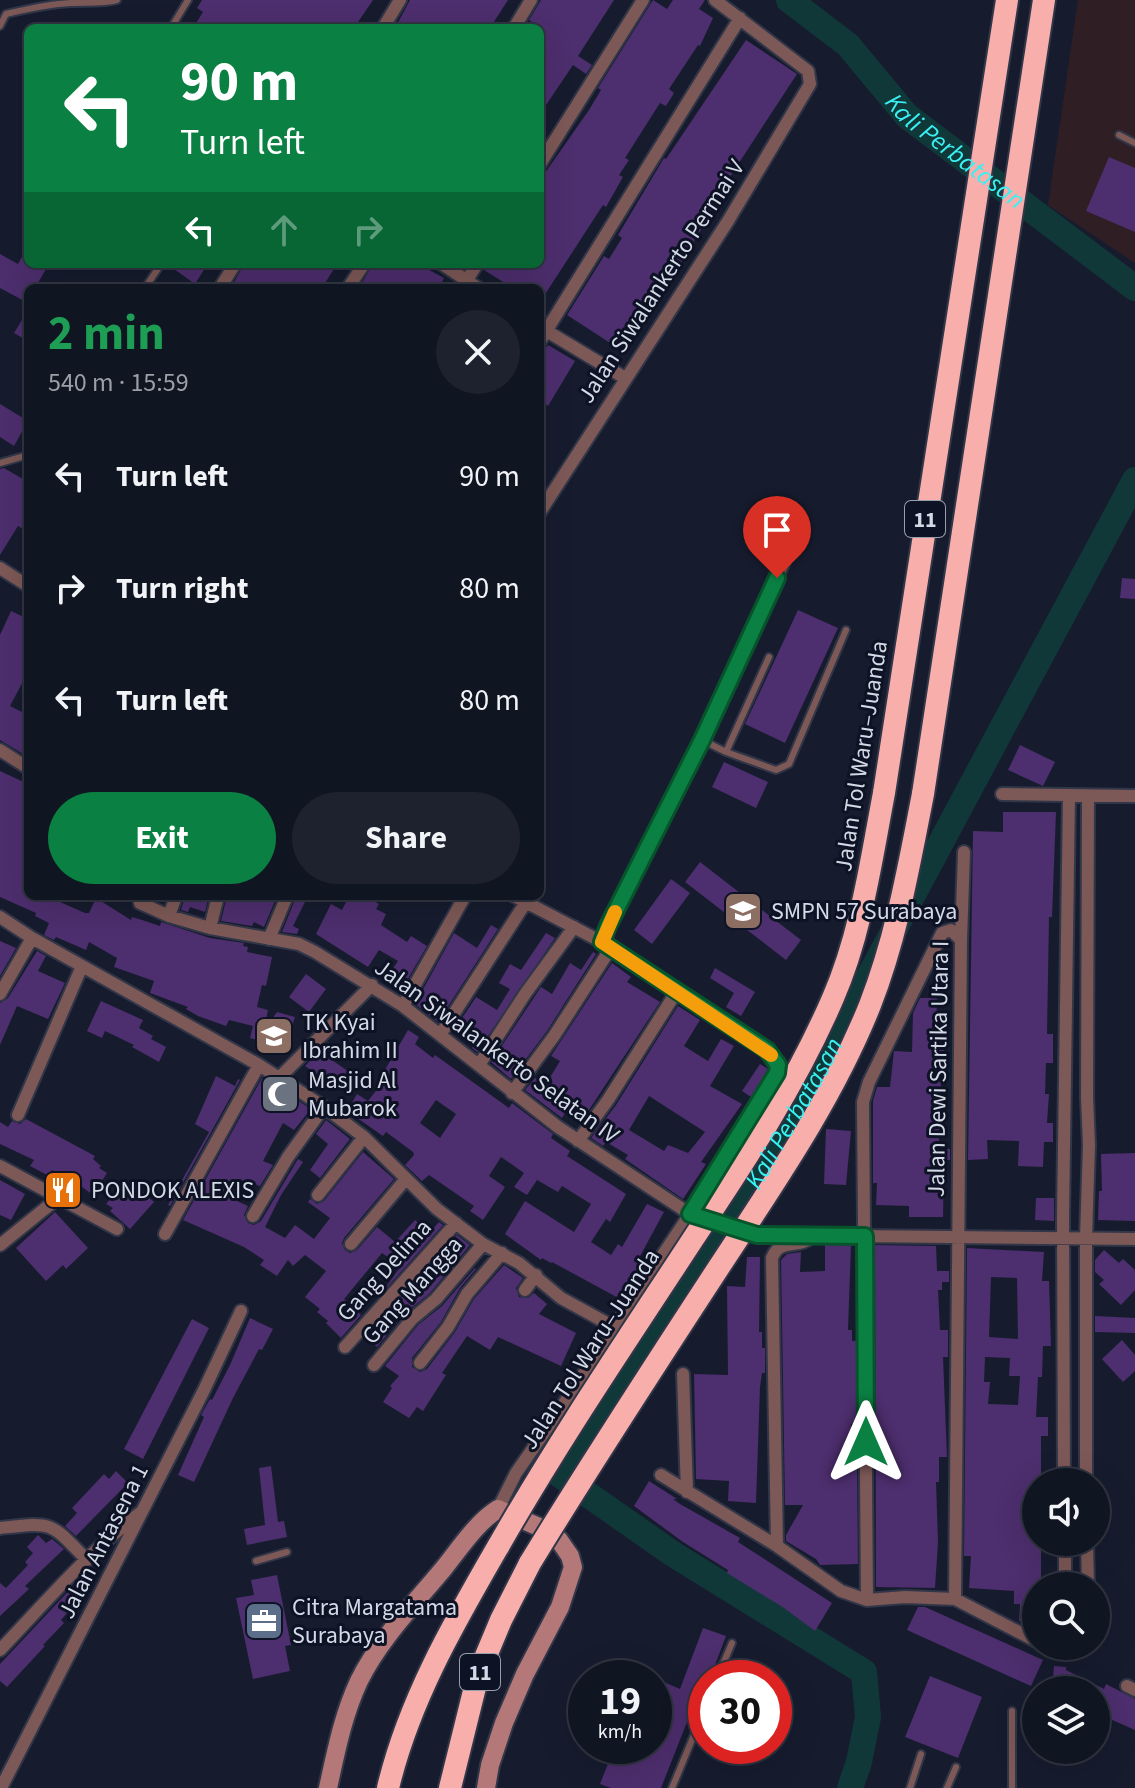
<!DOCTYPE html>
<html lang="en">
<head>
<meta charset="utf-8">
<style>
	:root { --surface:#101522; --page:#1e222f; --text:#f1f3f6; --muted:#9c9fa5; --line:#303440; --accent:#0b8043 }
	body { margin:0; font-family:"Source Sans 3",sans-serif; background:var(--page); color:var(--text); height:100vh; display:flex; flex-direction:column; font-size:30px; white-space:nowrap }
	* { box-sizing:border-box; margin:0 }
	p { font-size:26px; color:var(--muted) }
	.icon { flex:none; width:44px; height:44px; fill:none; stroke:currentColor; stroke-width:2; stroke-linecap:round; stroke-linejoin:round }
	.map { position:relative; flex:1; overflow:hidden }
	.panel { position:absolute; left:24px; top:284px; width:520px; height:616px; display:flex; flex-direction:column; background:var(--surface); border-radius:12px; box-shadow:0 8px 32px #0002,0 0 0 2px var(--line) }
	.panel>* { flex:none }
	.banner { position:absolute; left:24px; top:24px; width:520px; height:244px; border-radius:12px; box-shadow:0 8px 32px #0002,0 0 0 2px var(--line); background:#0b8043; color:#fff; overflow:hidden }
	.tools { position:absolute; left:1022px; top:1468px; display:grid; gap:16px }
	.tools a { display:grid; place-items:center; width:88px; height:88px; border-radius:50%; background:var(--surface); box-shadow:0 8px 32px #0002,0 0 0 2px var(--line); font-size:40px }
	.speed { position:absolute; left:568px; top:1660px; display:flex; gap:16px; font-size:40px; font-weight:700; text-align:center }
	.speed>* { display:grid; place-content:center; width:104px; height:104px; border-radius:50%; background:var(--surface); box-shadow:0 8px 32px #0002,0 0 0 2px var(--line); line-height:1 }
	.speed small { font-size:20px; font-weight:400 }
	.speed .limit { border:12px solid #d22; background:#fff; color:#111 }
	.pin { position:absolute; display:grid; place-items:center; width:68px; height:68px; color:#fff; margin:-82px -34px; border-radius:50% 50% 50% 0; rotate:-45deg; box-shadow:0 0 8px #0007 }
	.pin .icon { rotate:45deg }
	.me { position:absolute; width:88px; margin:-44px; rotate:0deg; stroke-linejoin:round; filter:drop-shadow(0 0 6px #0008) }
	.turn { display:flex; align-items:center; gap:28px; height:168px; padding:0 24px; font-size:36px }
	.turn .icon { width:104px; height:104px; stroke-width:2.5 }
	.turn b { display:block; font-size:56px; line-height:68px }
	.lanes { display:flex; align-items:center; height:76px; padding:0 24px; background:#0003; justify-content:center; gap:40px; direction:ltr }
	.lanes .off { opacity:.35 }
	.round { display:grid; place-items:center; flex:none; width:84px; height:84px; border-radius:42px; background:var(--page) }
	.summary { display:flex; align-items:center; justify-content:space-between; height:136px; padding:0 24px }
	h1 { font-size:48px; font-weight:700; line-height:60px; color:#1e9e55 }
	.cta { display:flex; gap:16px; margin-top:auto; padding:16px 24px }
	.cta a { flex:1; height:92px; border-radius:48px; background:var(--accent); color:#fff; font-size:32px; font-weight:700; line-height:92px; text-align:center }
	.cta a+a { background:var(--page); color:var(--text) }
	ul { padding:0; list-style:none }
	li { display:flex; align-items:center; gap:24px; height:112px; padding:0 24px }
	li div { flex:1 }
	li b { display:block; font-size:30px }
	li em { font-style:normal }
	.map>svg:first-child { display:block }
</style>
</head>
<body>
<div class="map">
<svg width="1135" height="1788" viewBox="0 0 1135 1788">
	<rect width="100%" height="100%" fill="#161c2e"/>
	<path fill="#301e25" d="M1078,0H1135V263L1048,205Z"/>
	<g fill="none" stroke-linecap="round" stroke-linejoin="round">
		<g stroke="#113839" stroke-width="26">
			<path id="s1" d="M789,0L848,45L907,116L1135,288"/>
			<path id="s2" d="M850,1788L859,1762L868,1717L864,1672L673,1554L560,1475L723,1235L818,1072L1135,480"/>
		</g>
	</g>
	<path fill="#4d2e6e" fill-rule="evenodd" d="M202,0H373L354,28H193L203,12L197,8Z
		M410,0H508L490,28H395Z
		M541,0H614L578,56L592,65L586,74L573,65L540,114V28H528L532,22L529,20Z
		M653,0L667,9L673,0H705L699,9L713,18L700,46L698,45L669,89L674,93L666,106L660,103L625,158L629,160L619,175L623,177L606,207L603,205L540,302V288H520L513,283L511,287L484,270L486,264H540V180L589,110L601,90L598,88Z
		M746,40L797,74L716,198L708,218L673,276L664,290L660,288L643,313L646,315L624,352L567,315L604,256L609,259L622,238L618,235L664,158L666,159Z
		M1109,157L1135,168V232L1086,211Z
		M28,246V264H49L35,288H28V303L0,288V254L18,264Z
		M167,264H199L205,268L195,284Z
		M244,264H337L322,288H231Z
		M373,264H418L444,278L439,288H359Z
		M28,310V341L14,333Z
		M548,345L575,361L548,406L540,401V355Z
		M0,404L28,421L14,446L0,437Z
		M4,468L28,482V532L18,526L0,555V469Z
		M1122,578L1135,579V599L1120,598Z
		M798,610L838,628L785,743L745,724Z
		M11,611L28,619V672L10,706L28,715V757L0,740V635Z
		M1020,745L1055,762L1043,786L1008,770Z
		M724,762L768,782L756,808L712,787Z
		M0,771L28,784V896H63L60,902L85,913H89L96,898L131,920L132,917L142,920L160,926L161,922L210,938L244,943L243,946L248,947L247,952L272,957L266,986L262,985L257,1007L268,1010L264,1030L277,1012L295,1017L291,1029L288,1028L282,1047L250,1038L253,1026L229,1020L226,1026L198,1016L186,1009L188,1007L150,993L154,981L114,967L117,958L89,942L86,950L56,937L54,940L44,935L49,923L35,916L36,913L0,897Z
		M1003,812H1056L1052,917H1049L1047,1034H1053V1063H1046L1045,1094H1049L1047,1123H1053V1142H1044L1043,1167L1018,1166L1019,1141L987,1140L988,1159L968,1160L973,831L1003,832Z
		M700,862L801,940L786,960L685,882Z
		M671,879L690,893L652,944L634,930Z
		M185,896H209L205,912L190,907L188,912L181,910Z
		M227,896H277L264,927L254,922L252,926L221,921Z
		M349,896H363L379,904L376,909L386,914L381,925L407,942L411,936L427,946L402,989L386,979L398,961L379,950L368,967L316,934L331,904L342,910Z
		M296,897L305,902L293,926L299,929L297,934L282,932Z
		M491,925L498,929L438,1022L415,1004L454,933L477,948Z
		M546,933L555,938L477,1052L472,1048L477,1041L456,1028L452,1033L476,997L497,1010L510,989L499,983L510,964L521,970Z
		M0,941L16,948L0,976Z
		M37,951L46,956L38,971L65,983L48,1019L17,1006L0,1045V1003L8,998Z
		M593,952L596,954L547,1031L511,1079L491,1062L541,987L552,994L570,963L581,970Z
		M612,963L631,977L627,982L660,1002L585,1116L569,1106L562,1118L525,1090L535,1078L546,1084L560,1061L551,1056Z
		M715,968L755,992L741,1016L726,1007L734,993L710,978Z
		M306,974L326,989L309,1012L289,997Z
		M920,998H937L936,1030H945L943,1068H940L943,1126H939V1149H950V1160H944L943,1217H909V1206L876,1205L877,1183H873V1101L877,1087H890L894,1051L912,1052L913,1013Z
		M101,1001L143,1020L139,1028L153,1036L151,1039L166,1047L159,1062L132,1047L134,1045L105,1031L102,1038L87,1031Z
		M678,1006L700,1020L684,1046L708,1061L721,1039L734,1046L710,1086L742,1104L701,1162L706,1164L683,1199L625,1159L628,1155L606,1142L603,1146L591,1138L616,1105ZM649,1096L705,1132L688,1153L668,1145L664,1151L629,1130Z
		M408,1030L419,1037L415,1044L433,1058L435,1055L509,1108L512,1103L553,1134L551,1138L570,1151L567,1156L626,1194L610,1222L606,1219L591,1242L611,1255L618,1244L622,1247L647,1204L664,1212L639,1258L645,1262L639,1274L622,1300L552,1262L551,1263L542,1258L541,1260L505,1234L525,1201L574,1232L591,1204L562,1186L558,1192L537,1180L527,1195L514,1187L524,1173L501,1157L489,1176L505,1187L483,1220L470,1211L474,1206L429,1175L422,1181L405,1165L414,1155L413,1152L386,1132L383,1136L347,1111L357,1094L368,1101L386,1078L382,1075ZM436,1100L456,1114L440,1138L420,1123Z
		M328,1042L339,1051L332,1060L352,1074L341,1091L305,1066Z
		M760,1064L768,1069L751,1097L742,1091Z
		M216,1076L235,1086L238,1079L240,1080L170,1206L168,1205L209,1132L195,1124Z
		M262,1078L311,1109L294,1130L283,1123L263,1161L273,1165L260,1186L245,1180L235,1200L248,1206L244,1215L248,1223L254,1225L261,1221L298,1159L303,1162L281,1195L265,1227L285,1238L295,1225L314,1239L330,1218L308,1202L310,1199L317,1204L324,1201L363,1152L394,1179L344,1238L342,1243L345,1250L350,1253L357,1250L377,1227L395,1242L415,1220L430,1232L439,1222L443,1225L380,1295L401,1266L382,1253L344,1299L361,1315L341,1338L326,1323L328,1321L317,1312L320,1309L305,1297L326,1271L305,1255L293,1266L288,1260L277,1276L260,1265L264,1260L244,1247L183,1220Z
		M26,1119L95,1156L93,1159L101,1166L99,1168L107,1173L93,1195L82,1187L80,1190L52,1170L49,1176L30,1166L34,1160L0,1144V1122L8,1127L12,1121L20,1124Z
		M326,1120L350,1139L320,1178L310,1170L328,1144L316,1134Z
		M826,1129L851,1131L846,1185L824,1184Z
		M1135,1153V1221L1098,1220L1099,1191H1102L1101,1154Z
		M0,1180L25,1194L11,1220L0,1215Z
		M125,1182L132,1187L134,1184L154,1202L130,1229L110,1211L113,1208L106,1204Z
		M1036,1198H1054V1221L1035,1220Z
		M55,1212L88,1248L66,1269L63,1265L46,1281L16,1248Z
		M457,1235L470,1245L430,1293L405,1313L377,1347L365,1338Z
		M825,1245H851L848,1330H852V1341H856L857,1424H851L850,1456H857L858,1564L820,1565L816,1559L786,1541V1535L803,1505H785L781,1260L787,1254L801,1252L800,1272L825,1271Z
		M875,1245L936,1246L937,1271H949V1282H942V1290H938L940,1330H948V1357H943L947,1457H939V1482H936L938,1542L935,1588L876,1587Z
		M967,1248L1044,1252L1042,1281H1049L1051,1346H1043L1042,1377H1038L1036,1417H1048V1436H1041V1482H1036V1542H1041V1586H1036L1034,1622L1019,1621L1020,1604H1014V1591L969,1588L971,1556H964ZM991,1277L1017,1278L1018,1339L989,1337ZM985,1357L1010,1358L1009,1376H1020L1018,1405L988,1404L990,1382H984Z
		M1104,1250L1119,1263L1123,1259L1135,1270V1290L1121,1305L1099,1284L1104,1280L1095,1272V1260Z
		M747,1257H760L759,1332H762V1348H765V1373H762L760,1387L756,1503L728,1501L729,1481L696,1479L694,1374L728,1375L727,1286L745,1287Z
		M504,1265L523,1278L516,1288L519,1297L528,1298L534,1293L547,1304L539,1314L576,1333L561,1366L498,1337L490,1350L467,1336L442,1373L446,1375L423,1411L417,1407L409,1418L383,1402L392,1388L390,1386L399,1376L385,1366L418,1325L442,1306L475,1268L476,1269L460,1288L441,1322L412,1358V1367L420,1372L427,1369L455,1332L474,1299Z
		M1095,1316L1135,1318V1333L1095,1332Z
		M250,1318L273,1329L262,1350L259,1349L233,1398L194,1482L178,1475L204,1417L201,1415L210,1399L212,1400L230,1365Z
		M192,1319L209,1328L143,1459L124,1449Z
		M1122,1340L1135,1355V1371L1123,1382L1102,1359Z
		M271,1466L278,1522L284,1521L287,1537L247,1545L244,1529L265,1525L259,1468Z
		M116,1471L128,1483L76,1536L65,1526L77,1513L72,1508L104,1474L109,1479Z
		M649,1481L677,1499H673L680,1504L740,1538L738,1542L832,1603L815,1631L784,1608L727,1573L728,1570L683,1542L634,1506Z
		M38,1535L46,1543L52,1539L64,1549L25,1586L29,1589L0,1616V1583L6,1588L28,1565L25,1562L33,1553L27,1547Z
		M277,1575L291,1645L285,1646L290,1671L253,1679L236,1598L254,1595L251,1580Z
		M78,1581L87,1589L61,1620L64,1623L43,1645L45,1646L7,1687L0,1681V1664Z
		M918,1607H925L1043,1660L1031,1686L907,1630Z
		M703,1628L726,1636L710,1678H706V1685L702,1684L661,1788H611L600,1784L615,1746H654V1678L680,1689Z
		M1054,1666L1066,1667V1670L1104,1689L1106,1684L1135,1699V1730L1110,1719L1105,1728L1096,1723V1690H1052Z
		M930,1676L982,1697L958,1758L905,1737Z"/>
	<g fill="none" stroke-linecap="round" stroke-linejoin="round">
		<defs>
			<path id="lane" d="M0,26L6,14C27,9 49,4 71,3C87,2 102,4 117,0
				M171,28L188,0
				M1119,135L1135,143
				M145,288L161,264
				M0,463L28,455
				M702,740L726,752L769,657
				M726,752L776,770L789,764L846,630
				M256,1561L287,1552
				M717,1678L732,1643
				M1012,1711V1788
				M672,1788L706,1706
				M910,1788L921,1754
				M947,1788L956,1767"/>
			<path id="street" d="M383,28L400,0
				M514,28L531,0
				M540,164L643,0
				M442,264L478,288
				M220,288L235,264
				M348,288L364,264
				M462,288L477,264
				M540,327L625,378
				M540,341L740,18
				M540,512L728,221L810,84L808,71L715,0
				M0,568L28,586
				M0,750L28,768
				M1002,794L1135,796
				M964,852L961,940L955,1599L1036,1641
				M139,896L140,903L169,916L210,928L299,944L315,952L403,1006L558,1127L690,1214L757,1235L1135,1239
				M514,896L602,942
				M169,916L176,896
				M0,917L32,938L259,1065L324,1107L364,1137L437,1209L483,1244L519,1263L561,1298L614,1327
				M210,928L218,896
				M269,939L287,896
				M0,994L32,938
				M403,1006L465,896
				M440,1035L526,902
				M479,1065L525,994L574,927
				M280,1077L372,985
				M512,1093L554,1036L611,948
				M18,1115L82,966
				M578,1141L608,1100L677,991
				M0,1166L117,1229
				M318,1195L364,1137
				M253,1216L288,1157L324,1107
				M165,1234L259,1065
				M351,1244L405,1180
				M0,1245L58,1198
				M525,1290L536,1275
				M345,1347L456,1223
				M420,1363L448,1327L467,1294L502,1253
				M374,1365L412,1319L436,1299L483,1244
				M683,1374L687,1492
				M661,1475L777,1546L841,1591L867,1600L905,1597L955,1599
				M1064,1482L1063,1217L1069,795
				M1086,1482V1238L1089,1145L1087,1097L1088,796
				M498,1509L516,1473L555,1417L690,1214L778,1069L776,1060L767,1050L602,942L608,926L702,740L784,562
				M0,1528C54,1522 49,1521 87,1560
				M1065,1542V1586
				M1087,1542L1088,1586
				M777,1546L772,1258C780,1237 798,1250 813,1236
				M867,1600L863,1102L869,1082L942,933L951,930L961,940
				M1045,1646L1058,1653L1064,1646
				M0,1650C45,1603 88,1552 140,1513
				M1127,1686L1135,1690
				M1,1788L204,1390L241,1311"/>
			<path id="secondary" d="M328,1788C336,1752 343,1715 359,1681C379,1640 415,1603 444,1568C460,1548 477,1522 498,1509L539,1527L559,1540L570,1556L573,1567L560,1607L525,1674L504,1723L490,1765L486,1788"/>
			<path id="highway" d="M884,793L1007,0
				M923,794L1044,0
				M388,1788C409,1700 454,1623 499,1545
				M450,1788L478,1675L501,1620L530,1563"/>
		</defs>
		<use href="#lane" stroke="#313648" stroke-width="10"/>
		<use href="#street" stroke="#313648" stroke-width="16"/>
		<use href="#secondary" stroke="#313648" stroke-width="22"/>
		<use href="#highway" stroke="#313648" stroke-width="26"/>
		<use href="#lane" stroke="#7c5856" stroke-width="6"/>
		<use href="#street" stroke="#7c5856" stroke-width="12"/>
		<use href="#secondary" stroke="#b37877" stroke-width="18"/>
		<use href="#highway" stroke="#f8afac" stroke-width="22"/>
		<defs>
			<path id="highway-bridge" d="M499,1545C559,1440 627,1340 693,1239C745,1161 796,1084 833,998C861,934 871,861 884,793
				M530,1563C591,1463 655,1365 719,1267C774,1183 833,1098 870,1005C897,936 909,865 923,794"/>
		</defs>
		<use href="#highway-bridge" stroke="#313648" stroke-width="26" stroke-linecap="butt"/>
		<use href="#highway-bridge" stroke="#f8afac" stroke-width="22"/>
	</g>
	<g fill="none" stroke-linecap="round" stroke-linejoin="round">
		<defs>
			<path id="route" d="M777,578L702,740L608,926L602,942L767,1050L778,1065L777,1073L690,1214L757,1235L865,1236L866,1442"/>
		</defs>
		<use href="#route" stroke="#07532c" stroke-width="20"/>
		<use href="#route" stroke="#0b8043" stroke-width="14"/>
		<path stroke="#f59e0b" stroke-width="14" d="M615,912L602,942L771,1055"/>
	</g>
	<defs>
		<symbol id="school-square" viewBox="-11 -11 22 22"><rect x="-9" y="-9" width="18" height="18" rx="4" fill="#8d6e63" stroke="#0d1324"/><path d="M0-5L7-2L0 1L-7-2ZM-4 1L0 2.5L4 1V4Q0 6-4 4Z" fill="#fff"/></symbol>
		<symbol id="mosque-square" viewBox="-11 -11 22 22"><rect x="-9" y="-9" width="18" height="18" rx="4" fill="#6b7280" stroke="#0d1324"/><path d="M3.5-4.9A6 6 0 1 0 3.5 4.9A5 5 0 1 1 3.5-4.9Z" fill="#fff"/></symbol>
		<symbol id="restaurant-square" viewBox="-11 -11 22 22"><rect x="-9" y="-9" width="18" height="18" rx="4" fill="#e8710a" stroke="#0d1324"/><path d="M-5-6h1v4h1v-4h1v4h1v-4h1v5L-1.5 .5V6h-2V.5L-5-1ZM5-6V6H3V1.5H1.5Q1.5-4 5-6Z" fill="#fff"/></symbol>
		<symbol id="office-square" viewBox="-11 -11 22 22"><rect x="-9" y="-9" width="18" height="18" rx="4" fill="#5c6f8a" stroke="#0d1324"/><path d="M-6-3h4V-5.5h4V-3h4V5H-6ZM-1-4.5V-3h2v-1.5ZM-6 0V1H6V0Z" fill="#fff"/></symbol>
	</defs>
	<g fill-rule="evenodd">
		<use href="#school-square" x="721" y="889" width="44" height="44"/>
		<use href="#school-square" x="252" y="1014" width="44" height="44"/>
		<use href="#mosque-square" x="258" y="1072" width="44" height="44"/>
		<use href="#restaurant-square" x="41" y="1168" width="44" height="44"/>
		<use href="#office-square" x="242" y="1599" width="44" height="44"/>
	</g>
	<g text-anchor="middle" stroke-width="6" stroke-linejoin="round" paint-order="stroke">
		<g fill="#0d1324" stroke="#989eac" stroke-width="2">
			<rect x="905" y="501" width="40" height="36" rx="6"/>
			<rect x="460" y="1654" width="40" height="36" rx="6"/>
		</g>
		<g font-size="22" font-weight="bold" fill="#d4d9e6">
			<text x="925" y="527">11</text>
			<text x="480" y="1680">11</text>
		</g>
		<g font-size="24" fill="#d4d9e6" stroke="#0d1324">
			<text transform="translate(661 281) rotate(-57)" y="8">Jalan Siwalankerto Permai V</text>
			<text transform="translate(861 756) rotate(-81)" y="8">Jalan Tol Waru–Juanda</text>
			<text transform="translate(497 1051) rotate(36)" y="8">Jalan Siwalankerto Selatan IV</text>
			<text transform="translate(938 1069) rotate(-89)" y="8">Jalan Dewi Sartika Utara I</text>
			<text transform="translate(384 1270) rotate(-48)" y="8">Gang Delima</text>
			<text transform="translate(412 1290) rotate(-48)" y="8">Gang Mangga</text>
			<text transform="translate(590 1349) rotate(-57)" y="8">Jalan Tol Waru–Juanda</text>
			<text transform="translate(103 1541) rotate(-63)" y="8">Jalan Antasena 1</text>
		</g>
		<g font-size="24" fill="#d4d9e6" stroke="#0d1324" text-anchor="start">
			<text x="771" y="919">SMPN 57 Surabaya</text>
			<text x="302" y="1030">TK Kyai<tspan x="302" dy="28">Ibrahim II</tspan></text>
			<text x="308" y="1088">Masjid Al<tspan x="308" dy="28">Mubarok</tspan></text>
			<text x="91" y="1198">PONDOK ALEXIS</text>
			<text x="292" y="1615">Citra Margatama<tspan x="292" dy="28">Surabaya</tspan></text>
		</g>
		<g font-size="26" font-style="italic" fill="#39f0f3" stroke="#0d1324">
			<text dy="9" stroke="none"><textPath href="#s1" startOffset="226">Kali Perbatasan</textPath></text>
			<text dy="9" stroke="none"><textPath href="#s2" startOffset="912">Kali Perbatasan</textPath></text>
		</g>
	</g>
</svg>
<div class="tools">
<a><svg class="icon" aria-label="sound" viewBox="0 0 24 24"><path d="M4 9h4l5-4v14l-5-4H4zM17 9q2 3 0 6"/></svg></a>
<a><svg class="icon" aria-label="search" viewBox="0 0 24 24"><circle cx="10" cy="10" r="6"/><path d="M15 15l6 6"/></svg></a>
<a><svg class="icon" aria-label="layers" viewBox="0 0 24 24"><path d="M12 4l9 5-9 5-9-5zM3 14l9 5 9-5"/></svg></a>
</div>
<div class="speed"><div>19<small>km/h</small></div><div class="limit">30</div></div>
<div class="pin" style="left:777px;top:578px;background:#d93025"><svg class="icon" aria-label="arrive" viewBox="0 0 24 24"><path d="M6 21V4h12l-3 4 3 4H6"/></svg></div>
<svg class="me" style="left:866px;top:1442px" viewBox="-20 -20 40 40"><path d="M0-17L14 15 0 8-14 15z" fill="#0b8043" stroke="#fff" stroke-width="4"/></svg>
<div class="banner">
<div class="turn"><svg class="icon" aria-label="left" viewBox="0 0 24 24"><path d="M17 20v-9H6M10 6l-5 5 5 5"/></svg><div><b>90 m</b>Turn left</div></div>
<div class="lanes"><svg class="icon" aria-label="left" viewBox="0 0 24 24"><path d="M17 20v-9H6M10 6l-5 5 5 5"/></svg><svg class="icon off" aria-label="ahead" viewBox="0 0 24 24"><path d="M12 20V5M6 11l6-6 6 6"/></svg><svg class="icon off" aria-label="right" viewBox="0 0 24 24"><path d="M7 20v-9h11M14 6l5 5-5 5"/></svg></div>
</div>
<section class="panel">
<div class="summary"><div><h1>2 min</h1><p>540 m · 15:59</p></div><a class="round"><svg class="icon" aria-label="close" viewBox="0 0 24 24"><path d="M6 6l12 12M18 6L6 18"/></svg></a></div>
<ul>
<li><svg class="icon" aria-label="left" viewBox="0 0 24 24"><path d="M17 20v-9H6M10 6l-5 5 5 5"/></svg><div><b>Turn left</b></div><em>90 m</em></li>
<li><svg class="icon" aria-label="right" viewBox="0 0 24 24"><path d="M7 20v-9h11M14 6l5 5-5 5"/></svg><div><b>Turn right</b></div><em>80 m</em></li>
<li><svg class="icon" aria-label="left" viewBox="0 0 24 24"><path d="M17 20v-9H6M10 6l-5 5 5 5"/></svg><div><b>Turn left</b></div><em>80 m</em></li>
</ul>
<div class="cta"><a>Exit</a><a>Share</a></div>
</section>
</div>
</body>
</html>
